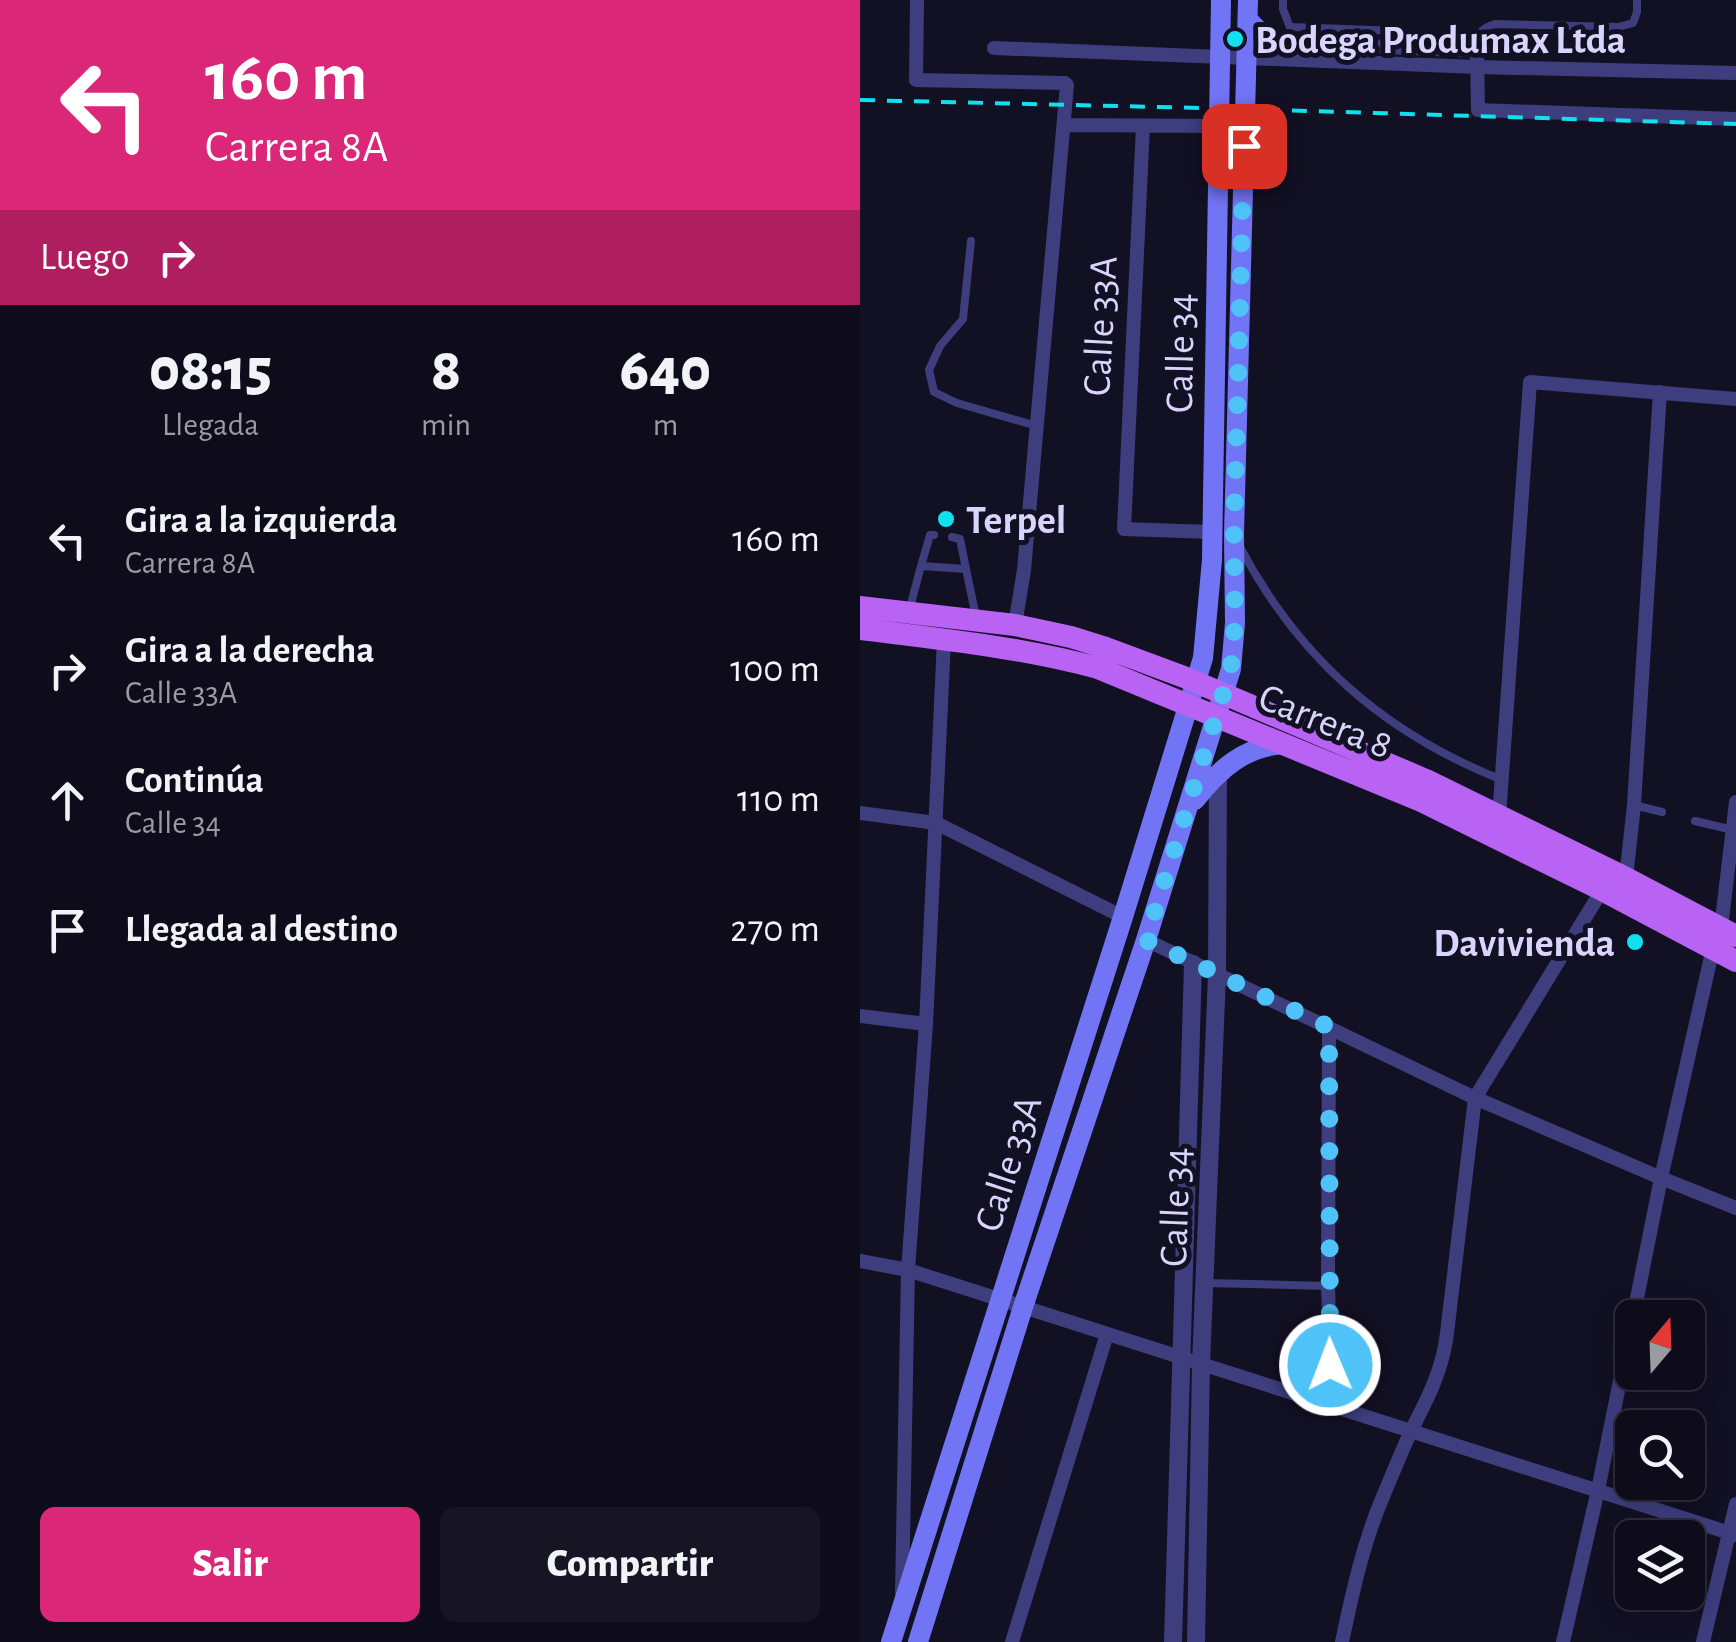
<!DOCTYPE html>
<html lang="es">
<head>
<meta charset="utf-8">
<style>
	:root { --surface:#0e0c1a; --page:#171523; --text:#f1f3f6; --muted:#9b9ba2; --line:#2e2c39; --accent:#db2777 }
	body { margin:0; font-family:"Alegreya Sans",sans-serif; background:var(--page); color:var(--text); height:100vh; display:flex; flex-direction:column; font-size:38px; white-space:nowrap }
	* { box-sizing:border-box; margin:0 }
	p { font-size:32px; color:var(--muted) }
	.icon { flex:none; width:55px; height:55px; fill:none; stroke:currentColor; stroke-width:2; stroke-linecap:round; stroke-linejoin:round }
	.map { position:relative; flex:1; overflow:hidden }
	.details { display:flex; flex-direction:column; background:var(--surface); width:860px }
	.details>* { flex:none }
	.hud { background:#db2777; color:#fff; overflow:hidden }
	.needle { width:65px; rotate:19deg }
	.fabs { position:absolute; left:755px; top:1300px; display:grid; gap:20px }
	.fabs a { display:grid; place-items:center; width:90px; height:90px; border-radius:15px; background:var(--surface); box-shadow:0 5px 25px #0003,0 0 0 2px var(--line); font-size:50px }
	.pin { position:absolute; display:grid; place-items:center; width:85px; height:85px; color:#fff; margin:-42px; border-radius:20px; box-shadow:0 5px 15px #0006 }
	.me { position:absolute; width:110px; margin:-55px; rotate:359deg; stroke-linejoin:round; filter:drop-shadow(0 0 8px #0008) }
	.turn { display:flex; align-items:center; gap:35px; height:210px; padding:0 40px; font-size:45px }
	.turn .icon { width:130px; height:130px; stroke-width:2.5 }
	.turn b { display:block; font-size:70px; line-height:85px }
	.then { display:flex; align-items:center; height:95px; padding:0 40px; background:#0003; gap:20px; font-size:38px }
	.eta { display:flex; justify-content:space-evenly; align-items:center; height:170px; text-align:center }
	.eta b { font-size:60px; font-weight:800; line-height:70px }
	.action { display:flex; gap:20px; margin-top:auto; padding:20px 40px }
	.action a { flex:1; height:115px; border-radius:15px; background:var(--accent); color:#fff; font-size:40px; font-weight:800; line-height:115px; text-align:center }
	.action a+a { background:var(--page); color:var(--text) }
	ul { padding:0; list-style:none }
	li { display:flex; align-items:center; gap:30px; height:130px; padding:0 40px }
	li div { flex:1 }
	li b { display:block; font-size:38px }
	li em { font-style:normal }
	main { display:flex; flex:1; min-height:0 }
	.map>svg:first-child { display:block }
</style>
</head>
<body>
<main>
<section class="details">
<div class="hud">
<div class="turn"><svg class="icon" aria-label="left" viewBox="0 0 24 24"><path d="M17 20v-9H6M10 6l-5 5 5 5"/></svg><div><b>160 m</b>Carrera 8A</div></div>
<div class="then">Luego<svg class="icon" aria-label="right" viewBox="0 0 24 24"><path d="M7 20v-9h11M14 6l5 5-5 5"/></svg></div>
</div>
<div class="eta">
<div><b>08:15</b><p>Llegada</p></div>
<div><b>8</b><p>min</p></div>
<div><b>640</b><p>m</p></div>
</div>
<ul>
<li><svg class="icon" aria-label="left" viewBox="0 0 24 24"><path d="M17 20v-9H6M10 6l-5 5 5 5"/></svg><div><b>Gira a la izquierda</b><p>Carrera 8A</p></div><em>160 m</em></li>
<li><svg class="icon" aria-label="right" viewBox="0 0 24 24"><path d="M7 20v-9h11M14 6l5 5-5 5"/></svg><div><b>Gira a la derecha</b><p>Calle 33A</p></div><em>100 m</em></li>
<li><svg class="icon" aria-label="ahead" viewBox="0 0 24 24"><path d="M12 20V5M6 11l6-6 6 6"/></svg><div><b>Continúa</b><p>Calle 34</p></div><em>110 m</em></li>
<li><svg class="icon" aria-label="arrive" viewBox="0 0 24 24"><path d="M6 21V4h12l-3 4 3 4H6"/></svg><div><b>Llegada al destino</b></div><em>270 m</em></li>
</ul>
<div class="action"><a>Salir</a><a>Compartir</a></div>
</section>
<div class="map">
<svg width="876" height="1642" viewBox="0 0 876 1642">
	<rect width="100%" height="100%" fill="#121023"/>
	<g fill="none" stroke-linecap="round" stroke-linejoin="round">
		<path stroke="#3e3e7f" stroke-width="8" d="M423,0V9L436,43
			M430,27L539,31L545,33L552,47
			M617,51C617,35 618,29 635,24L758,27L773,23L777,12V0
			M111,241L103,319L80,346L69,370L74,392L97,403L177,426
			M92,537L100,539L106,569
			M379,545C438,658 524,733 642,780
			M61,566L70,535H74
			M49,611L61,566L106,569L116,617
			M774,805L802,812
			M835,821L873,830
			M346,1283L468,1286"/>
		<path stroke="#3e3e7f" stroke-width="14" d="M57,0L56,80L205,83L207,85L164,570L155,625
			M416,42L617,51L618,110L876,119
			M134,48L617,67L876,73
			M204,125L358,126
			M283,126L264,529L351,532
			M0,813L76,823L263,917
			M639,817L670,382L876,399
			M766,878L774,805L800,392
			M861,928L876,802
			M286,940L615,1098L801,1178L876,1208
			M0,1016L66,1024
			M469,1027L468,1286L472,1404
			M0,1261L48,1270L876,1535
			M773,1318L801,1178L853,948
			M42,1593L48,1270L66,1024L84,640
			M152,1642L247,1334
			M482,1642C492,1594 503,1544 522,1499C532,1475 542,1450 553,1427C569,1396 583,1368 587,1333L615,1098L742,890
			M703,1642L738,1490L772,1321
			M843,1642L876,1504"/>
		<path stroke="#3e3e7f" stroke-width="18" d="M313,1642L333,964
			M336,1642L341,1364L357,975L358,774"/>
		<path stroke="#7274f6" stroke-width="20" d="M388,20L404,36L424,43
			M335,800C359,769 385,746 425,744
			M31,1642L263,917L343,658L352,560L361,0
			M58,1642L163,1307L286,940L371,669L375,623L374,534L388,0"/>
		<path stroke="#b963f5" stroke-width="22" d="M0,607L155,625L211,637L246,648L324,677L566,780L766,878L876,936
			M0,629C80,639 160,647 238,668L559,800L742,890L876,961"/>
		<path stroke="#0fe1ee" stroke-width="4" stroke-dasharray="15 12" stroke-linecap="butt" d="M0,100L385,109L876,124"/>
	</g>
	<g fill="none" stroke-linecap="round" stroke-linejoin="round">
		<path stroke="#4fc3f7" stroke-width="18" stroke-dasharray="0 32.4" d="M384,146L374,534L375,622L371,669L286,940L469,1027L470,1365"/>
	</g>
	<g fill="#0fe1ee" stroke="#121023" stroke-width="4">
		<circle cx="375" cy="39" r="10"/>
		<circle cx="86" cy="519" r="10"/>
		<circle cx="775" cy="942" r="10"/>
	</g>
	<g text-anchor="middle" stroke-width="10" stroke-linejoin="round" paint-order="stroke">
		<g font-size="40" font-weight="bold" fill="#d8d5fc" stroke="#121023" text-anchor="start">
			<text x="395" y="53">Bodega Produmax Ltda</text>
			<text x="106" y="533">Terpel</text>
			<text x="755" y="956" text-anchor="end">Davivienda</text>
		</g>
		<g font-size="40" fill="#d8d5fc" stroke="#121023">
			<text transform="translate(239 326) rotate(-87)" y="14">Calle 33A</text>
			<text transform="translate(319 353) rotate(-89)" y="14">Calle 34</text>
			<text transform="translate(466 720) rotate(22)" y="14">Carrera 8</text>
			<text transform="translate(147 1163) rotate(-72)" y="14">Calle 33A</text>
			<text transform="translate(314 1207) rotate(-88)" y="14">Calle 34</text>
		</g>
	</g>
</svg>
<div class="fabs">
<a><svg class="needle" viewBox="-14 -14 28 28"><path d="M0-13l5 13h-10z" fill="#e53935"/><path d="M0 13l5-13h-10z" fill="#9b9ba2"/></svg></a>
<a><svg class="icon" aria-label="search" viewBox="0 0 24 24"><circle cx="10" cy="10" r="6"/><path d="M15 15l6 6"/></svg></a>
<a><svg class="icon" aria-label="layers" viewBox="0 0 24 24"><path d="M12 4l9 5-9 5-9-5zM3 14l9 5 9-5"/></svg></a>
</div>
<div class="pin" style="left:384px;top:146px;background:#d93025"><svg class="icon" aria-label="arrive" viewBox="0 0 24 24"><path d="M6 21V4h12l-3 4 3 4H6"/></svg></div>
<svg class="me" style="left:470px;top:1365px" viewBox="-20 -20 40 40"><circle r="17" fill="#4fc3f7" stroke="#fff" stroke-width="3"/><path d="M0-11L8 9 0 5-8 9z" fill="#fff"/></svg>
</div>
</main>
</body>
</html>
